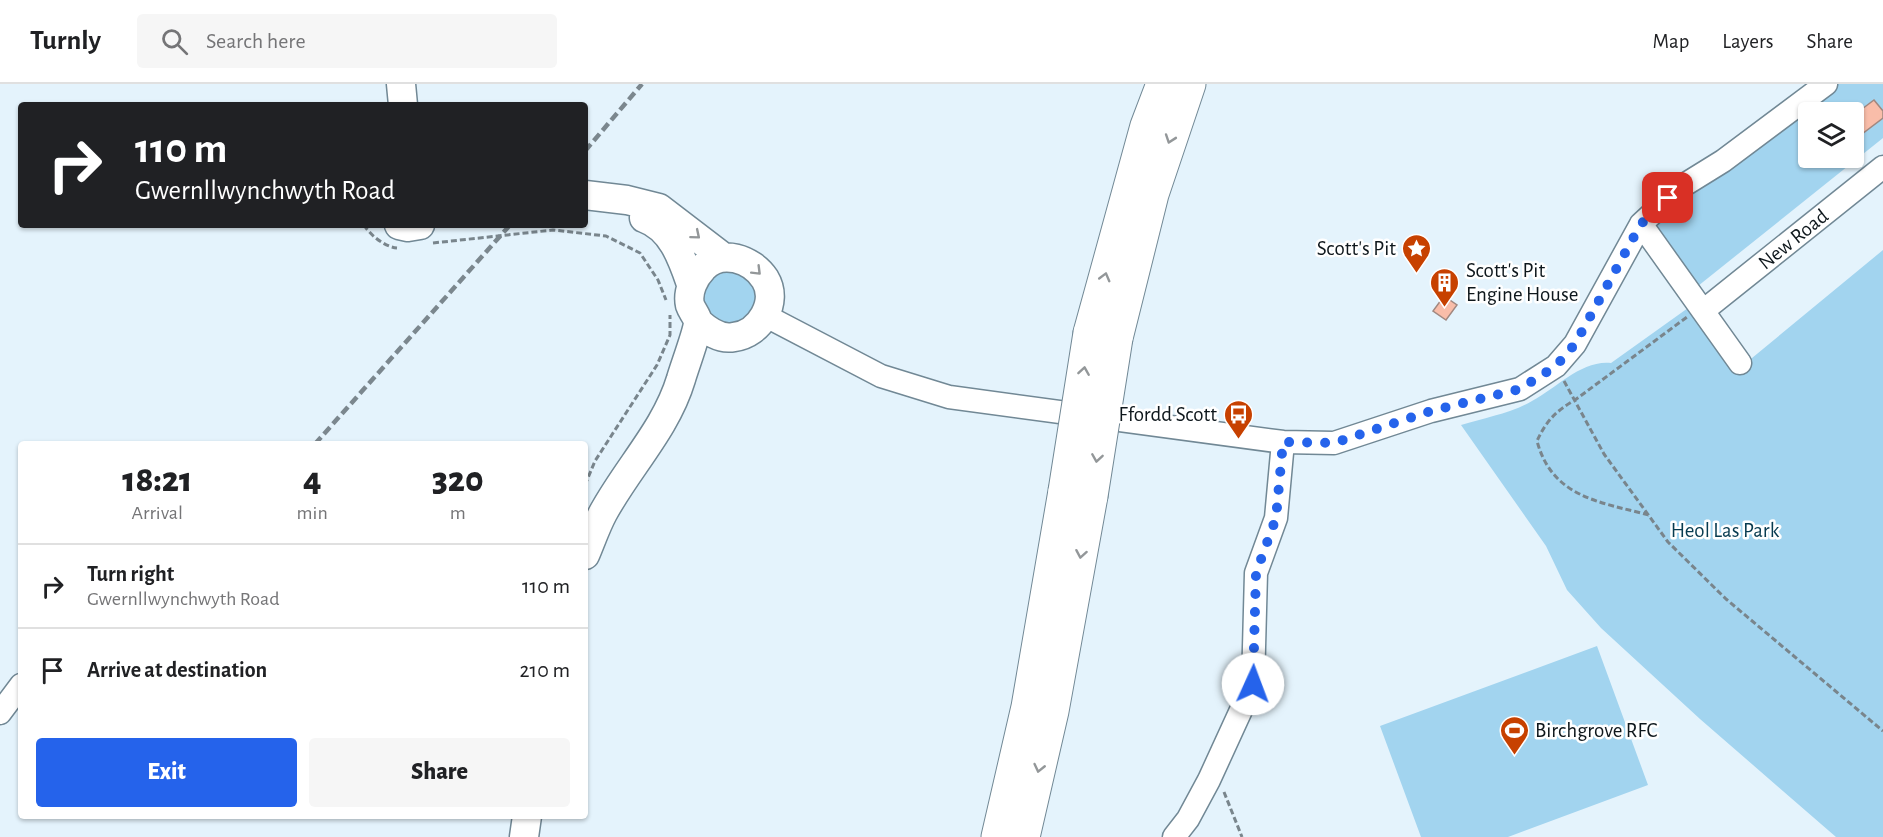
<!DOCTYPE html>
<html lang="en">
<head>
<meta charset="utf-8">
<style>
	:root { --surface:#fff; --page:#f6f6f6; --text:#202124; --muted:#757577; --line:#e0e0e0; --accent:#2563eb }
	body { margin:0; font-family:"Alegreya Sans",sans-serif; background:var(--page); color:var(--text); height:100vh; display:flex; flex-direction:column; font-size:22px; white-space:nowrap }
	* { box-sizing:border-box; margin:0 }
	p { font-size:20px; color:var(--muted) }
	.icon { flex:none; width:33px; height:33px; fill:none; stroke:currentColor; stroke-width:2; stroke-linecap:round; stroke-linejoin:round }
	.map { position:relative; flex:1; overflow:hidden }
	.drawer { position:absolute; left:18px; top:357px; width:570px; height:378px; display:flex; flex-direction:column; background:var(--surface); border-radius:6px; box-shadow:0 2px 4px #0004 }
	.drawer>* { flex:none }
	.guide { position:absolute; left:18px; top:18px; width:570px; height:126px; border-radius:6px; box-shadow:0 2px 4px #0004; background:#202124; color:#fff; overflow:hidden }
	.controls { position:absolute; left:1798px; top:18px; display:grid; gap:12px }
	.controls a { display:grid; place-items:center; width:66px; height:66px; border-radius:6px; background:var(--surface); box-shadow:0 2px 4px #0004; font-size:30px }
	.pin { position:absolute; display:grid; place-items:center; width:51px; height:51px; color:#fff; margin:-26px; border-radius:12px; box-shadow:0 3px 9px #0006 }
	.me { position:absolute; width:66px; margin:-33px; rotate:2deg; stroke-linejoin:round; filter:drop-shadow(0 0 4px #0008) }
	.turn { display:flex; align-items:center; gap:21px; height:126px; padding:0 18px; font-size:27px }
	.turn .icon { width:78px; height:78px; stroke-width:2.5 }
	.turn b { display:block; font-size:42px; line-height:51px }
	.eta { display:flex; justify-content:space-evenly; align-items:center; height:102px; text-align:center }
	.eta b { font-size:36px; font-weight:800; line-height:42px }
	.button { display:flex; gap:12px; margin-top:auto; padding:12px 18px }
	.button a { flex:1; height:69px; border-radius:6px; background:var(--accent); color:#fff; font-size:24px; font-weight:800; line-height:69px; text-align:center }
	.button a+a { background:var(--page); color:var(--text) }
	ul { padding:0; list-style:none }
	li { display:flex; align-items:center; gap:18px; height:84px; padding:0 18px; border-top:2px solid var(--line) }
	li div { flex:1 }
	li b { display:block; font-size:22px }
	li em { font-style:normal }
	header { display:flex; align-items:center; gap:36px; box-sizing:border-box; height:84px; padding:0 30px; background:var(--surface); border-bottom:2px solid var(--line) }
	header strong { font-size:28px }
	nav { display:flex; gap:33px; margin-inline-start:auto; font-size:21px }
	.search { width:420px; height:54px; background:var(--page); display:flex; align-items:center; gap:15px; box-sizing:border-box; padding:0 21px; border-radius:6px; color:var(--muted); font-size:22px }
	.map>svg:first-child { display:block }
</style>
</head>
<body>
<header>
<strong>Turnly</strong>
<div class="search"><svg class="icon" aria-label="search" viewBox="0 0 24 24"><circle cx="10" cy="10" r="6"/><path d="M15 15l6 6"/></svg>Search here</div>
<nav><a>Map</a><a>Layers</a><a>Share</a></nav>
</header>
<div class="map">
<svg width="1883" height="753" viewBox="0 0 1883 753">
	<rect width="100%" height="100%" fill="#e4f3fc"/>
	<path fill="#a2d4ef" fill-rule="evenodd" d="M1835,0H1883V54L1698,202L1652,139ZM1809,28H1854V74H1809Z
		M1883,166V753H1836L1700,635L1601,544L1567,506L1546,462L1461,341C1484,334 1512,329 1532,317C1557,304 1581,276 1611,279L1688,224L1735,288Z
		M702 213a27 27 0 1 1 54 0a27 27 0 1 1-54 0Z
		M1597,562L1648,701L1508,753H1421L1380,642Z"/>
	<path fill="#f9bda9" stroke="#a18880" stroke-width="1.5" d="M1874,16L1883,27V34L1854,56V31Z
		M1444,212L1457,221L1446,236L1433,227Z"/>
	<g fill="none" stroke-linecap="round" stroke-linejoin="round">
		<defs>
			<path id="minor" d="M1641,140L1740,279
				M1703,227L1883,83
				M766,232L881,292L949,313L1283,358L1334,359L1431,327L1520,305L1556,282L1575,260L1641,140L1681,103L1723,77L1826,0
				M0,629L21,601
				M1174,753L1188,735L1209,696L1253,600L1256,489L1276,434L1283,358"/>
			<path id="major" d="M401,0L403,21
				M585,111L627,116L659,124L723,173
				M644,134C672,144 682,174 691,200
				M399,141L408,143L420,141
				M585,471C591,457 596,442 603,429C628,383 666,345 681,295C684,284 698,247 698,238C697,232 692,227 690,221C687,208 694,193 703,184C721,164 752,175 765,195C779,218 760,250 734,253C720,256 708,247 698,238
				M524,753L527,732"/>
			<path id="highway" d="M1090,249L1147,42L1163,0
				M1116,254L1152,110L1189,0
				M998,753L1028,623L1065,407
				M1023,753L1052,627L1091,412"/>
		</defs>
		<use href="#minor" stroke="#718895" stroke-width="25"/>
		<use href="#major" stroke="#718895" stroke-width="31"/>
		<use href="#highway" stroke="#718895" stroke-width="35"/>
		<path stroke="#79858c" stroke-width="3" stroke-dasharray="6 3" stroke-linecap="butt" d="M364,141C370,151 385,163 397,164
			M433,159L553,146L606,152L640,169L658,196L666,216
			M1564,297L1604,370L1668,458L1726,515L1883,647
			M585,401L595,377L657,281L670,251V231
			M1649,431C1599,418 1552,413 1537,357C1546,337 1556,327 1575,316L1687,233
			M1224,708L1242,753"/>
		<use href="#minor" stroke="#fff" stroke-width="22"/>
		<use href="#major" stroke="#fff" stroke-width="28"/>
		<use href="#highway" stroke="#fff" stroke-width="33"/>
		<path stroke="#7b878e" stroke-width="4.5" stroke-dasharray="9 4.5" stroke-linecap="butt" d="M585,67L642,0
			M315,360L510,141"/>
		<defs>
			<path id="highway-bridge" d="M1065,407L1090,249
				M1091,412L1116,254"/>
		</defs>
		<use href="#highway-bridge" stroke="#718895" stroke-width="35" stroke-linecap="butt"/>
		<use href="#highway-bridge" stroke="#fff" stroke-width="33"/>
	</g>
	<defs><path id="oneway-chevron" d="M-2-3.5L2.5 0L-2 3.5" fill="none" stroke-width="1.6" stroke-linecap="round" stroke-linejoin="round" transform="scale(1.5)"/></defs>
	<g stroke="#939799">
		<use href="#oneway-chevron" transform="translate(1170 55) rotate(109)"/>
		<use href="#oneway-chevron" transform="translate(696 151) rotate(40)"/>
		<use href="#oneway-chevron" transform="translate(757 187) rotate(45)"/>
		<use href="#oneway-chevron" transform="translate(1105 193) rotate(-75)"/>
		<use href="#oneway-chevron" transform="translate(1084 287) rotate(-81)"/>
		<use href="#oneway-chevron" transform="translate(1097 374) rotate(99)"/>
		<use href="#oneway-chevron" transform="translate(1081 470) rotate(100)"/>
		<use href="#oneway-chevron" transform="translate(1039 684) rotate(103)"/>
	</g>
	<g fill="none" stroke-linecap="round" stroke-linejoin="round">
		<path stroke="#2563eb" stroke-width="10" stroke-dasharray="0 18" d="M1253,600L1256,489L1276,434L1283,358L1334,359L1431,327L1520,305L1556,282L1575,260L1641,140L1668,114"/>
	</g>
	<defs>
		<symbol id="sight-pin" viewBox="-11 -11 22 30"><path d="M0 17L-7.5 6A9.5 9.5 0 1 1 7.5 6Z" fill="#c74100" stroke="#fff"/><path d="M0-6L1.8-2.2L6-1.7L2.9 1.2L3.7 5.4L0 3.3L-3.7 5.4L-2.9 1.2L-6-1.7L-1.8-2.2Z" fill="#fff"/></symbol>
		<symbol id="building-pin" viewBox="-11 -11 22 30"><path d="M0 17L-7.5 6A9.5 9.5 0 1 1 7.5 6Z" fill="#c74100" stroke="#fff"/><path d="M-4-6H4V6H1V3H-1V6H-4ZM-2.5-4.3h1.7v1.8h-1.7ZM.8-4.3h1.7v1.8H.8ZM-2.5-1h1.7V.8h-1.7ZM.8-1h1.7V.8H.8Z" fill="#fff"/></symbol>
		<symbol id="bus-pin" viewBox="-11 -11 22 30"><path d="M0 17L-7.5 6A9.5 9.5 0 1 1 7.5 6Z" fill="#c74100" stroke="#fff"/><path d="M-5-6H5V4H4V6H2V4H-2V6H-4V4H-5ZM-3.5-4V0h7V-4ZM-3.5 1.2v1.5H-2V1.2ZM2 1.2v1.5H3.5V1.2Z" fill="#fff"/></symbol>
		<symbol id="stadium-pin" viewBox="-11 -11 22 30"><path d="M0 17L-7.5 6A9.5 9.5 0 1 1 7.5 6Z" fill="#c74100" stroke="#fff"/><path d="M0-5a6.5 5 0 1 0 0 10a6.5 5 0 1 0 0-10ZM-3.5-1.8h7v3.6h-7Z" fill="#fff"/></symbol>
	</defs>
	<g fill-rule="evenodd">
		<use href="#sight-pin" x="1400" y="148" width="33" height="45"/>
		<use href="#building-pin" x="1428" y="182" width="33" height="45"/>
		<use href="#bus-pin" x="1222" y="314" width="33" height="45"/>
		<use href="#stadium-pin" x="1498" y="630" width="33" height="45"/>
	</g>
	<g text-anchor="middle" stroke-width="5" stroke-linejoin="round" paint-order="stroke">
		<g font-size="21" fill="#0e171c" stroke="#fff">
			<text transform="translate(1793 155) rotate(-39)" y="7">New Road</text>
		</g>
		<g font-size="21" fill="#0e171c" stroke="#fff" text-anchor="end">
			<text x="1396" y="171">Scott's Pit</text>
			<text x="1466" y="193" text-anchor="start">Scott's Pit<tspan x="1466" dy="24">Engine House</tspan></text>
			<text x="1217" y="337">Ffordd Scott</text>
			<text x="1535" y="653" text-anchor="start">Birchgrove RFC</text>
		</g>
		<g font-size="21" fill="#073b50" stroke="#fff">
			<text x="1725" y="453">Heol Las Park</text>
		</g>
	</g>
</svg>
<div class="controls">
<a><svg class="icon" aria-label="layers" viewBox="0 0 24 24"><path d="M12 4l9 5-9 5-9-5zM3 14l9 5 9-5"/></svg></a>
</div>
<div class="pin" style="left:1668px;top:114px;background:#d93025"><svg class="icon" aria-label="arrive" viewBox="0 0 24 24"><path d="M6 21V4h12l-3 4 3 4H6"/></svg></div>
<svg class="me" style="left:1253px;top:600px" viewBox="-20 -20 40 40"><circle r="19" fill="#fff"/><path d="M0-13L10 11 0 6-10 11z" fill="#2563eb"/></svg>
<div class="guide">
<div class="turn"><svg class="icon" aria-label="right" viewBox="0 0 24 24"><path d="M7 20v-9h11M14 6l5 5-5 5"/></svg><div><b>110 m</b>Gwernllwynchwyth Road</div></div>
</div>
<section class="drawer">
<div class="eta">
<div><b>18:21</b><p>Arrival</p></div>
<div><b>4</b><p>min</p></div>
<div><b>320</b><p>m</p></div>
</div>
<ul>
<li><svg class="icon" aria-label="right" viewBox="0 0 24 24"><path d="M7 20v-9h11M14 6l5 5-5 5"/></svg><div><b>Turn right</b><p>Gwernllwynchwyth Road</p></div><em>110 m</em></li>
<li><svg class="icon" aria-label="arrive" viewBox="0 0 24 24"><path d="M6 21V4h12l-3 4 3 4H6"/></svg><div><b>Arrive at destination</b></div><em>210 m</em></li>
</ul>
<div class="button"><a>Exit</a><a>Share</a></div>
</section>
</div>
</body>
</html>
